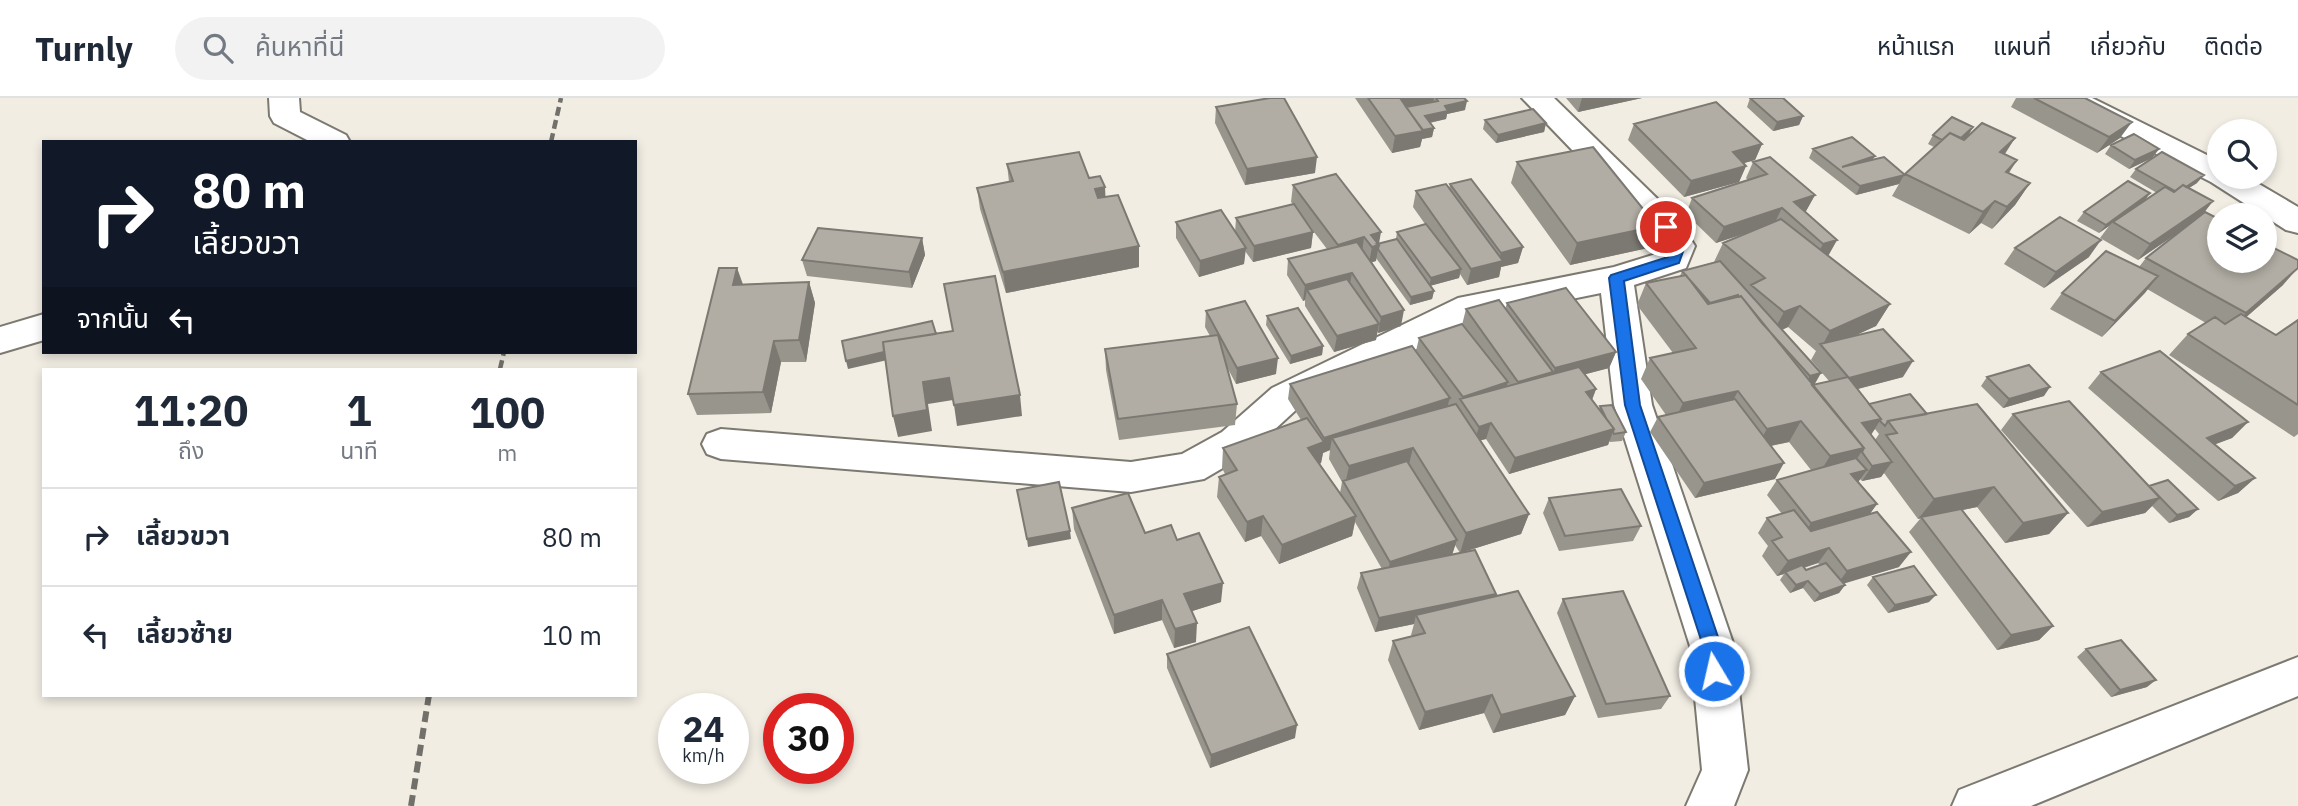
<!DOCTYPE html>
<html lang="th">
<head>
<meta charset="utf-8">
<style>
	:root { --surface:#fff; --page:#f2f2f3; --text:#1f2937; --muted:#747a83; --line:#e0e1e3 }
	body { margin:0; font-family:"IBM Plex Sans","Noto Sans Thai",sans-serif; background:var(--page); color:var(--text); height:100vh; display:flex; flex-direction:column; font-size:26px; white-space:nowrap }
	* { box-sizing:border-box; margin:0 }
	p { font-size:23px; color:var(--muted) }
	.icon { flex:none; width:38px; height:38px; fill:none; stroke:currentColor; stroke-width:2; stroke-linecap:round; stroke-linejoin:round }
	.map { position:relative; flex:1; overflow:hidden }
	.drawer { position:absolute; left:42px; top:270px; width:595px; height:329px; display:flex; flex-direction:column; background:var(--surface); border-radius:0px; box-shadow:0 4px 10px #0003 }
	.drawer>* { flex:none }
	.banner { position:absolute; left:42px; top:42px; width:595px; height:214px; border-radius:0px; box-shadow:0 4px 10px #0003; background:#111827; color:#fff; overflow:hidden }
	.controls { position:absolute; left:2207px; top:21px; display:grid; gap:14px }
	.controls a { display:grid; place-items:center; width:70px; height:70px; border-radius:50%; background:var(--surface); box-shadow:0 4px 10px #0003; font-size:35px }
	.speed { position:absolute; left:658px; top:595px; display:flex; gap:14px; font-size:35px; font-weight:700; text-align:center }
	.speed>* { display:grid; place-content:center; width:91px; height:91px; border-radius:50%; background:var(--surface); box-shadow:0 4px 10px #0003; line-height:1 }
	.speed small { font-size:18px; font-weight:400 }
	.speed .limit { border:10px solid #d22; background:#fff; color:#111 }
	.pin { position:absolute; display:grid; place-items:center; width:60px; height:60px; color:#fff; margin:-30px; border:4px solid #fff; border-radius:50%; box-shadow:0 2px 7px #0007 }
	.me { position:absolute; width:77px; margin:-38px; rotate:351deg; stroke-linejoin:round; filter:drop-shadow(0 0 5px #0008) }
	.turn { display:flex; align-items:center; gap:24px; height:147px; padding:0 35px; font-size:32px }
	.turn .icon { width:91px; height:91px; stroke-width:2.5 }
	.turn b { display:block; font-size:49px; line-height:60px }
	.then { display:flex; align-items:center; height:66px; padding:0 35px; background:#0003; gap:14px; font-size:26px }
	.eta { display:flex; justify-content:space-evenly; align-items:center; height:119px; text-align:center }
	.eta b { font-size:42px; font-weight:700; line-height:49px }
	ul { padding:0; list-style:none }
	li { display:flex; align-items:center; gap:21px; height:98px; padding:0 35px; border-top:2px solid var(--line) }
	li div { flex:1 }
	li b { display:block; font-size:26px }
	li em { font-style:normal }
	header { display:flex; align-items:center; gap:42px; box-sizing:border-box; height:98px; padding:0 35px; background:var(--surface); border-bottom:2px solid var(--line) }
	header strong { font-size:33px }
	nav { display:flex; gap:38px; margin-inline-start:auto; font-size:24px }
	.search { width:490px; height:63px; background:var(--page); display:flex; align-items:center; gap:18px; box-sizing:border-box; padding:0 24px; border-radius:38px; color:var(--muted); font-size:26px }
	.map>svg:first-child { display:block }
</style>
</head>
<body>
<header>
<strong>Turnly</strong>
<div class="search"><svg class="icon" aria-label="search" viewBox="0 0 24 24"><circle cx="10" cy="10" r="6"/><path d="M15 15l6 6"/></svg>ค้นหาที่นี่</div>
<nav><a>หน้าแรก</a><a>แผนที่</a><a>เกี่ยวกับ</a><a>ติดต่อ</a></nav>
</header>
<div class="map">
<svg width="2298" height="708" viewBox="0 0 2298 708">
	<rect width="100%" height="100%" fill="#f1ede3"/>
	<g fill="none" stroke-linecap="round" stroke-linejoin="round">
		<defs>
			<path id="minor" d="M269,0H299L300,14L346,37L350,44H311L274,25L270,18Z
				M1522,0H1554L1678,121L1695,148L1686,170L1634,187L1652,307L1734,548L1748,672L1734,708H1686L1702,672L1690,548L1614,307L1601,195L1479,220L1298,310L1250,354L1204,381L1131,394L721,361L707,356L702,346L707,336L721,331L1131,364L1182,356L1222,334L1272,290L1458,200L1614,169L1659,155L1661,148L1654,137Z
				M2054,0H2092L2219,63V79H2247L2298,109V135L2286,132L2211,84L2058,6Z
				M44,216V242L0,255V229Z
				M2298,559V598L2031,708H1952L1959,692Z"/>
		</defs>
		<use href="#minor" stroke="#7c7970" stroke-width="4"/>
		<use href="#minor" fill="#fff" fill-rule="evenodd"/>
		<path stroke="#72706a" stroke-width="4.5" stroke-dasharray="9 4.5" stroke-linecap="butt" d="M551,44L561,0
			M500,271L504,254"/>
		<path stroke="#72706a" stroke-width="6" stroke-dasharray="11 6" stroke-linecap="butt" d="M411,708L429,597"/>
	</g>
	<path fill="#98958d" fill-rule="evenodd" d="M1355,0H1464L1465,12L1447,16L1446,21L1430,25L1434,30L1432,39L1422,41L1420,49L1392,55Z
		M1566,0H1642L1578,14Z
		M1750,0L1803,18L1799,27L1773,33L1747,9Z
		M2016,0H2085L2120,40L2097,55L2011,9Z
		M1216,9L1315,75L1245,87L1215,25Z
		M1485,22L1546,25L1544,34L1496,45L1483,31Z
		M1634,26L1762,46L1755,62L1744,65L1746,68L1739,84L1684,99L1628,42Z
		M1973,29L1968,38L2015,40L2005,56L2017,62L2009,75L2030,85L2015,107L1992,131L1981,125L1969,136L1892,98L1899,86L1856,97L1809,60L1813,51L1873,61L1905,76L1934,49L1928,46L1933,37Z
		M2111,47L2159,51L2152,60L2129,71L2105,56Z
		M1517,64L1648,150L1570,167L1511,85Z
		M1753,64L1815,97L1806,113L1805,114L1837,142L1828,158L1890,206L1876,228L1853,238L1903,279L1857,291L1869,306L1927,316L2068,415L2049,436L2005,445L1977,409L1963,412L2053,528L2039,542L1997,552L1909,434L1920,421H1918L1884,375L1881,379L1862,383L1860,381L1858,384L1877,406L1869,417L1899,469L1843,485L1845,487L1839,495L1814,504L1803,490L1790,495L1780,482L1784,476L1777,478L1762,458L1768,448L1758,435L1767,420L1782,416L1767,397L1777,382L1811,372L1789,344L1771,348L1775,381L1695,400L1650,334L1658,319L1666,317L1641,281L1650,260L1673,255L1637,207L1646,185L1680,178L1682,173L1714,164L1723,145L1746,135L1716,145L1686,116L1692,100L1748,82L1746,80ZM1788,229L1816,253L1811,262L1829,283L1815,286L1782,232ZM1875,331L1879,336L1875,342L1870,337ZM1818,465L1820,467L1806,472L1804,470Z
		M1007,66L1089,80L1105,89V99L1139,148V169L1006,195L980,111L977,90L1009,84Z
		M2136,71L2197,85L2189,90L2213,103L2204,114L2283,187L2246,219L2276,237L2298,222V336L2294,339L2169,257L2188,236L2206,225L2147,191L2102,239L2050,211L2062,195L2139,169L2146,160L2182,131L2138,162L2100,140L2109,128L2099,135L2077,123L2084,114L2144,103L2157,95L2130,79Z
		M1450,86L1523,149L1518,165L1501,169L1499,179L1467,187L1460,176L1459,180L1430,188L1434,193L1432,201L1410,207L1376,160V163L1372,164L1401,228L1378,235L1377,233L1376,242L1334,254L1305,208V202L1303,203L1287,177L1288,161L1327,151L1304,121L1313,134L1311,150L1253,164L1245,153L1244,166L1199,179L1176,140V124L1235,135L1236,120L1293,106L1291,104L1293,87L1379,145L1396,141L1397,134L1425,126L1413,109L1416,93L1449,91Z
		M922,140L925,157L912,190L807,178L802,162Z
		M2015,150L2089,159L2044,190L2004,166Z
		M737,170L743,186L809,184L815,205L806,264H781L771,315L697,317L688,296Z
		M1507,205L1616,254L1609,270L1585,276L1596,291L1592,302L1599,311L1600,308L1626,334L1622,343L1610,344L1609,343L1608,347L1509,376L1486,341L1480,342L1529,416L1521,436L1460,455L1455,447L1452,457L1496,496L1495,498L1575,598L1565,617L1493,635L1484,615L1419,632L1388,562L1393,543L1412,538L1411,537L1414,526L1375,534L1357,490L1361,475L1382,471L1355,424L1352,438L1279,466L1261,438L1245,444L1217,399L1219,379L1225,376L1222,370L1223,350L1301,322L1288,301L1290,286L1416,253L1419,240L1462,227L1466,211H1505ZM1330,352L1329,361L1342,384L1340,395L1320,366L1321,365L1323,355Z
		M1206,213L1276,276L1236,286L1227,269L1237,306L1235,327L1119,342L1106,272L1105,251L1210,238L1205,229Z
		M1267,218L1323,248L1322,257L1290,266L1266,227Z
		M2101,274L2248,324L2232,340L2215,346L2255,380L2238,395L2218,403L2088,290Z
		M1987,279L2044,298L2003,310L1981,288Z
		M2013,316L2149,388L2198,411L2189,419L2169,425L2152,408L2145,415L2087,429L2001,332Z
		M1549,400L1641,428L1633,443L1559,453L1543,415Z
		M1072,410L1145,435L1177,442L1221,504L1192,513L1196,544L1174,550L1162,522L1114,536L1074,431Z
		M1873,479L1929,504L1888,515L1867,487Z
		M1563,501L1670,598L1661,611L1598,620L1557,515Z
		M2086,551L2147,589L2111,599L2077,559Z
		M1167,556L1295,640L1210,670L1167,570Z"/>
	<path fill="#7c7973" d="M1397,0H1434L1433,6L1395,13Z
		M1582,0H1642L1578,14Z
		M1467,3L1465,12L1447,16L1446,21L1423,26L1425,18L1445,8Z
		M1803,18L1799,27L1773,33L1777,24Z
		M2132,24L2120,40L2097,55L2109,39Z
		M1546,25L1544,34L1496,45L1498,37Z
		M1973,29L1968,38L1948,56L1953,47Z
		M1434,30L1432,39L1422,41L1420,49L1392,55L1395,38Z
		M2015,40L2001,61L2000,54Z
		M1762,46L1755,62L1726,70L1733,54Z
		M2159,51L2152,60L2129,71L2135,62Z
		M1875,58L1870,66L1842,69Z
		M1317,59L1315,75L1245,87L1247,71Z
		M2017,62L2003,83L2006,74Z
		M1746,68L1739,84L1684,99L1691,83Z
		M1904,77L1899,86L1856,97L1860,88Z
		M2204,77L2197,85L2170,102L2177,94Z
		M2030,85L2015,107L1992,131L2007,109Z
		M1105,89L1106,110L1096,112L1095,91Z
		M2150,95L2144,104L2113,124L2109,128L2099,135L2106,127Z
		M1815,97L1806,113L1791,118L1794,104Z
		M1995,103L1981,125L1969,136L1983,114Z
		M2213,103L2200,120L2138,162L2150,146Z
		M1782,110L1774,126L1716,145L1724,129Z
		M1657,128L1648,150L1570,167L1577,145Z
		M1313,134L1311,150L1253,164L1254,148Z
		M1381,134L1376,163L1369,165L1372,149L1371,137Z
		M1364,139L1362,155L1335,163L1338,147Z
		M922,140L925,157L912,190L909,174Z
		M1837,142L1828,158L1814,162L1823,146Z
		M2101,142L2089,159L2044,190L2056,174Z
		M1139,148V169L1006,195L1003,174Z
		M1523,149L1518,165L1501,169L1499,179L1467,187L1471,171L1498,164L1501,155Z
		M1246,150L1244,166L1199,179L1200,163Z
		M737,170L744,191L733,187Z
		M2298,170L2283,187L2227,236L2246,215Z
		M1461,171L1459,180L1429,188L1431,180Z
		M1352,175L1349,191L1307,192L1305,202L1303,203L1305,187Z
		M2158,178L2145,195L2102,239L2115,223Z
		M809,184L815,205L806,264L799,242Z
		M1434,193L1432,201L1410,207L1411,199Z
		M1890,206L1876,228L1824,252L1822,248L1830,233Z
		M1800,208L1788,229L1772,236L1784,214Z
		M1404,212L1401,228L1378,235L1381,219Z
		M1379,226L1376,242L1334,254L1337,238Z
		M938,242L940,250L848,271L846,263Z
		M774,243L781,264L771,315L763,294Z
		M1323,248L1322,257L1290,266L1291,258Z
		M1616,254L1609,270L1549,286L1555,270Z
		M1278,260L1276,276L1236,286L1237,270Z
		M1913,263L1903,279L1839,296L1849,280Z
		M1553,274L1547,290L1513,300L1518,284Z
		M1821,275L1812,291L1801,294L1810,278Z
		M949,280L953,302L928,306L932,333L898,339L893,318L923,284Z
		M1508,284L1503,300L1462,303L1463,299Z
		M2050,289L2044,298L2003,310L2009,301Z
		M1596,291L1590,307L1586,294Z
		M1738,293L1727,314L1673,326L1683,305Z
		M1020,297L1022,318L957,328L954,307Z
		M1450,300L1445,316L1332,340L1330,352L1323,355L1321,365L1305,370L1308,350L1323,345L1324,340Z
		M1881,321L1871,337L1862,325Z
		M1801,323L1789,344L1755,351L1767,331Z
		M2248,324L2232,340L2195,354L2207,340Z
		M1491,325L1486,341L1474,344L1479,329Z
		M1614,331L1608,347L1509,376L1515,360Z
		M1413,350L1408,370L1345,387L1349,368Z
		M1864,350L1850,371L1817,379L1830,358Z
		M1892,364L1881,379L1862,383L1872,368Z
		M1784,365L1775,381L1695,400L1704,385Z
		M1867,372L1856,387L1851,376Z
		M2255,380L2238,395L2218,403L2235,388Z
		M1994,389L1977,409L1922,420L1921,419L1918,421L1934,401Z
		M2160,400L2145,415L2087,429L2102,414Z
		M1877,406L1866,421L1801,440L1811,425Z
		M2198,411L2189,419L2169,425L2177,417Z
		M2068,415L2049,436L2005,445L2023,425Z
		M1529,416L1521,436L1460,455L1466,435Z
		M1263,418L1261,438L1245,444L1247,424Z
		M1356,418L1352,438L1279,466L1282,447Z
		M1070,433L1071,441L1028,449L1027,441Z
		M1457,442L1452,457L1387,478L1390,464Z
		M1829,450L1818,465L1786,475L1785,474L1784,476L1777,478L1788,463Z
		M1911,454L1899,469L1836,488L1847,473Z
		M1808,483L1803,490L1790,495L1796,487Z
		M1223,485L1221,504L1183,516L1184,496Z
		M1845,487L1839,495L1814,504L1820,496Z
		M1496,496L1491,510L1416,517L1414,526L1375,534L1379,520Z
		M1936,497L1929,504L1888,515L1895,507Z
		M1162,502V522L1114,536V517Z
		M1197,525L1196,544L1174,550L1175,531Z
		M2053,528L2039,542L1997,552L2011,537Z
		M2156,582L2147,589L2111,599L2120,592Z
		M1492,597L1484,615L1419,632L1425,614Z
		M1575,598L1565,617L1493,635L1501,617Z
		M1297,627L1295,640L1210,670L1211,657Z"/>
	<path fill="#b1ada4" stroke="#7c7973" stroke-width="2" d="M1270,0H1284L1317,59L1247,71L1216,9Z
		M1368,0H1400L1423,33L1395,38Z
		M1436,0H1464L1467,3L1445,8L1448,13L1425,18L1434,30L1423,32L1406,9L1438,3Z
		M1750,0H1783L1803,18L1777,24Z
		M2034,0H2085L2132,24L2109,39Z
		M1716,4L1762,46L1733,54L1746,68L1691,83L1634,26Z
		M1533,11L1546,25L1498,37L1485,22Z
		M1952,19L1973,29L1961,40L1950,35L1942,42L1933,37Z
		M1982,25L2015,40L2000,54L2017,62L2006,74L2030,85L2007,109L1995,103L1983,114L1905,76L1950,35L1964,42Z
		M2134,36L2159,51L2135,62L2111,47Z
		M1852,39L1875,58L1842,69L1884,59L1905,77L1860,88L1813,51Z
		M1593,49L1657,128L1577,145L1517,64Z
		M1079,54L1089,80L1100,78L1105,89L1095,91L1098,100L1118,97L1139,148L1003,174L977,90L1013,83L1007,66Z
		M2162,54L2204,77L2186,89L2183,87L2175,93L2136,71Z
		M1770,59L1815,97L1794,104L1837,142L1823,146L1782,110L1724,129L1692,100L1767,76L1753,64Z
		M1336,76L1381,134L1371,137L1379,147L1372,149L1364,139L1338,147L1293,87Z
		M1471,81L1523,149L1501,155L1450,86Z
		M2128,83L2150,95L2106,127L2084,114Z
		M1446,86L1503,163L1471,171L1416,93Z
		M2183,87L2213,103L2150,146L2113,124L2165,89L2174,94Z
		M1294,106L1313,134L1254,148L1236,120Z
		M1221,112L1246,150L1200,163L1176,124Z
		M2205,114L2219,121V163H2264V145L2298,162V170L2246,215L2146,160Z
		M2060,119L2101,142L2056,174L2015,150Z
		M1781,121L1890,206L1830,233L1800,208L1784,214L1751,187L1765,180L1723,145Z
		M1426,126L1461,171L1431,180L1397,134Z
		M818,130L922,140L909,174L802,162Z
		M1397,141L1434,193L1411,199L1378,151L1379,147L1377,146Z
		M1357,144L1404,212L1381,219L1352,175L1305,187L1288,161Z
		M2106,153L2158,178L2115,223L2062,195Z
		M1720,163L1821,275L1810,278L1762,225L1741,198L1739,199L1738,197L1710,205L1682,173Z
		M719,170H737L733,187L809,184L799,242L774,243L763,294L688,296Z
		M1686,177L1708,206L1741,198L1864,350L1830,358L1801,323L1767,331L1738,293L1683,305L1650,260L1696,250L1646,185Z
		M995,178L1020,297L954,307L949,280L923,284L927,312L893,318L883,244L953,233L944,186Z
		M1347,181L1379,226L1337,238L1307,192Z
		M1566,190L1616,254L1555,270L1507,205Z
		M1499,202L1553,274L1518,284L1466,211Z
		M1245,203L1278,260L1237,270L1206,213Z
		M1298,210L1323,248L1291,258L1267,218Z
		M2241,216L2276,237L2298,222V307L2188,236L2215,219L2225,226Z
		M932,223L936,236L883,244L884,254L846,263L842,243Z
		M1462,226L1508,284L1463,299L1419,240Z
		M1883,231L1913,263L1849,280L1820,246Z
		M1218,237L1237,306L1118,321L1105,251Z
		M1412,248L1450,300L1324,340L1290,286Z
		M2160,253L2248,324L2207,340L2255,380L2235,388L2101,274Z
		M2029,267L2050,289L2009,301L1987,279Z
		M1579,269L1596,291L1586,294L1614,331L1515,360L1491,325L1479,329L1460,301Z
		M1848,279L1881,321L1862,325L1892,364L1872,368L1862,354L1864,350L1812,287Z
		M1910,296L1927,316L1888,323L1885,328L1880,323L1881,321L1869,306Z
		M1735,301L1784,365L1704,385L1658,319Z
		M2069,303L2160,400L2102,414L2013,316Z
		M1456,306L1529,416L1466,435L1413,350L1349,368L1332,340Z
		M1977,306L2068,415L2023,425L1994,389L1934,401L1886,337L1897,335L1888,323Z
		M1612,307L1626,334L1614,336L1613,334L1614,331L1606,320L1600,308Z
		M1307,320L1324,344L1308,350L1356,418L1282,447L1263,418L1247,424L1219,379L1237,372L1223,350Z
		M1856,360L1867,372L1851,376L1877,406L1811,425L1777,382Z
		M1407,363L1457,442L1390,464L1343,383Z
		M2168,382L2198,411L2177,417L2149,388Z
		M1059,384L1070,433L1027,441L1017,392Z
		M1621,391L1641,428L1565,438L1549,400Z
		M1128,395L1145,435L1171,427L1177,442L1199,435L1223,485L1184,496L1197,525L1175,531L1162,502L1114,517L1072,410Z
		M1961,411L2053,528L2011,537L1921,419Z
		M1794,412L1811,433L1877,414L1911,454L1847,473L1829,450L1788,463L1772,443L1782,439L1767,420Z
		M1475,452L1496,496L1379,520L1361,475Z
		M1826,465L1845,487L1820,496L1808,483L1796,487L1785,474L1802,467L1806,472Z
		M1914,468L1936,497L1895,507L1873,479Z
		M1518,493L1575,598L1501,617L1492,597L1425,614L1393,543L1425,535L1416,517Z
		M1623,493L1670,598L1606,606L1563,501Z
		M1249,529L1297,627L1211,657L1167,556Z
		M2121,542L2156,582L2120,592L2086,551Z"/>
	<path fill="#1a73e8" stroke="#114b97" stroke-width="2" d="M1666,124L1670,126L1685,148L1679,165L1624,183L1640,307L1721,548L1724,573L1721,579L1714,581L1708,579L1703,548L1625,307L1609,180L1611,177L1668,159L1671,148L1659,129Z"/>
</svg>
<div class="controls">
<a><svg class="icon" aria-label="search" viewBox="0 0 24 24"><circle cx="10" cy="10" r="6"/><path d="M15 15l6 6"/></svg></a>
<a><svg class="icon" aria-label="layers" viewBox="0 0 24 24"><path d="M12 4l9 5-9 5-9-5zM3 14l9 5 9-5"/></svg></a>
</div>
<div class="speed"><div>24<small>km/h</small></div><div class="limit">30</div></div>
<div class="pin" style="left:1666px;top:129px;background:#d93025"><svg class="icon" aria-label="arrive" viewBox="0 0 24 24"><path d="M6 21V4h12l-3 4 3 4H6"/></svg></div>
<svg class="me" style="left:1714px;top:573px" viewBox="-20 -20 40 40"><circle r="17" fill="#1a73e8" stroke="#fff" stroke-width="3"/><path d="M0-11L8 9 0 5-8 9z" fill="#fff"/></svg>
<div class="banner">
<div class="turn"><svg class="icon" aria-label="right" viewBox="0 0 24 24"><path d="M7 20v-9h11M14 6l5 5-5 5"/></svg><div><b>80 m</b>เลี้ยวขวา</div></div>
<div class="then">จากนั้น<svg class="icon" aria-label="left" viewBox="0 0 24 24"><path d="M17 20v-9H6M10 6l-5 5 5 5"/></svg></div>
</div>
<section class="drawer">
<div class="eta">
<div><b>11:20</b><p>ถึง</p></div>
<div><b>1</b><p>นาที</p></div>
<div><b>100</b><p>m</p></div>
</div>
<ul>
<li><svg class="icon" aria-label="right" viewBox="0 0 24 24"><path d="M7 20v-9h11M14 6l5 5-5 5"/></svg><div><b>เลี้ยวขวา</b></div><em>80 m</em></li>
<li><svg class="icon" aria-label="left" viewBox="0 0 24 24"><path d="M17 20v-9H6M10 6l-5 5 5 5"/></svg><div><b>เลี้ยวซ้าย</b></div><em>10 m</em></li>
</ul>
</section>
</div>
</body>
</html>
